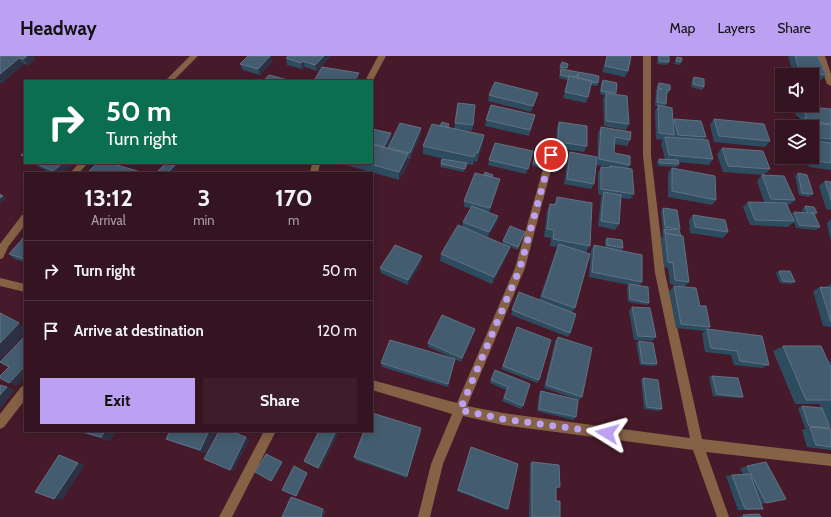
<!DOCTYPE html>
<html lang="en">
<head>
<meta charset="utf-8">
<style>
	:root { --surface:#341420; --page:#3c1d29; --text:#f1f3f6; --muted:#a99ea5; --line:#4e333e; --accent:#bca0f2 }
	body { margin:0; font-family:Cabin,sans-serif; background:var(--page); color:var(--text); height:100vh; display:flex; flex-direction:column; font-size:15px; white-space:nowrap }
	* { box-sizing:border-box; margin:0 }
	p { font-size:13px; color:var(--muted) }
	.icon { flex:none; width:22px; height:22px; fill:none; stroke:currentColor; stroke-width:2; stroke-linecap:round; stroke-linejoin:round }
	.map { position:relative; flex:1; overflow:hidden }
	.side { position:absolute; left:24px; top:116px; width:349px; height:260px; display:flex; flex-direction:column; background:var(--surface); border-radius:0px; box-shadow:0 2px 10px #0003,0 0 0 1px var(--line) }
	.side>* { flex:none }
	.top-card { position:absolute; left:24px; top:24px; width:349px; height:84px; border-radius:0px; box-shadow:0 2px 10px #0003,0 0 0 1px var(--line); background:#0b6e4f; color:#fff; overflow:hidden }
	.controls { position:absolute; left:775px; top:12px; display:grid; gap:8px }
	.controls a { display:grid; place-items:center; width:44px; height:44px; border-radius:0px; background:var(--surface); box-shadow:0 2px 10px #0003,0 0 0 1px var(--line); font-size:20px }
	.pin { position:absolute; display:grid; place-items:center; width:34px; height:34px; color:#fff; margin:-17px; border:2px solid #fff; border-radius:50%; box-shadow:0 1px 4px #0007 }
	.me { position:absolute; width:44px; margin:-22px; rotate:278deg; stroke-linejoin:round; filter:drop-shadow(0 0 3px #0008) }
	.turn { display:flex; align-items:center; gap:14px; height:84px; padding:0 16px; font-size:18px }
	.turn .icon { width:52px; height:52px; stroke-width:2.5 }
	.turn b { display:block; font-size:28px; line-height:34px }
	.eta { display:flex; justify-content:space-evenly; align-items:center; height:68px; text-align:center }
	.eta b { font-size:24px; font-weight:700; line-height:28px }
	.button { display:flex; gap:8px; margin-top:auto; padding:8px 16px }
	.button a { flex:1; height:46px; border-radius:0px; background:var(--accent); color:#111; font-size:16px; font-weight:700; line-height:46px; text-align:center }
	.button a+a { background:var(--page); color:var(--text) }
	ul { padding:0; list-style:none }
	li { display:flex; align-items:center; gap:12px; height:60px; padding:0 16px; border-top:1px solid var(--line) }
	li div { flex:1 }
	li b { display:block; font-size:15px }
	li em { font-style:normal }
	header { display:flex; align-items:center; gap:24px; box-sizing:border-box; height:56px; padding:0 20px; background:var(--accent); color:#111 }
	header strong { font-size:19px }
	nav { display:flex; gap:22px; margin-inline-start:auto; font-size:14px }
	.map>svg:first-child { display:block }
</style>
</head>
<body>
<header>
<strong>Headway</strong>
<nav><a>Map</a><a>Layers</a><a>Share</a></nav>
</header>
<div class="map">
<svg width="831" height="461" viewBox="0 0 831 461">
	<rect width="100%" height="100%" fill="#461a2a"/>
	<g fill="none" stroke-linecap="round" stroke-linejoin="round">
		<path fill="#856145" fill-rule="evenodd" d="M190,0H198L173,25H165Z
			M378,0H386L372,26L365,25Z
			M643,0H651V99L665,217L702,383L831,398V410L706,396L729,461H717L693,394L503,369L463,360L443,408L430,461H418L431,408L452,358L372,334V324L457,347L515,212L547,99L551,96L555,99L525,212L467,350L503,357L690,382L655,217L643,99Z
			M817,0H825L831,18V30L827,28Z
			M79,107H88L79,117H70Z
			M312,107H320L318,117H310Z
			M25,158V169L8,191L3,202L0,203V188L22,159Z
			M0,222L25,228V236L0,230Z
			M25,329V344L4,371L0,373V358L21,331Z
			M264,375H276L232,461H219Z"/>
	</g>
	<path fill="#2e4c60" d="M0,0H33L35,3L28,9L24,8L2,27L0,26Z
		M331,0L317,15L305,11L302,13L287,9L286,2Z
		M607,0H631L628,15L625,21L602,16Z
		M658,0H669V6L667,9L657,8Z
		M788,0H818L826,19L820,25L812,24V19H794Z
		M273,1L271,2L272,6L260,19L243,14L240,8Z
		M677,1L681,6L680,9L674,8Z
		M562,6L568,8L566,14L577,21L578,22L579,16L598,27L597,30L591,29L588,41L586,47L563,42L568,24L559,22L561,15L559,14Z
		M694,21L704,31L702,34L691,31L692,24Z
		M315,23H359L358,25H315Z
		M603,24L616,37V38L629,68L626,74L604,70L603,43L605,39L600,38L601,27Z
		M659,27L670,34L668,38L667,37L666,48L665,50L673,64L674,63L706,81L703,84L713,103L709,109L678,106L679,108L677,111L658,110L657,106L659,103H665L661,87L663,84L656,83L655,55L658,50H655L656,35L657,30Z
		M489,39L536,43L531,56L488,45Z
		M800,50L831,53V114L809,111L806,101H812V71H800L799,67L801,65L799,61L796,60L795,56Z
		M535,59L529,80L485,70L486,64Z
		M714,63L770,85L765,91L714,86L710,69Z
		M559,66L587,90L584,96L556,92L557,72Z
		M455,67L473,69L472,75L458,73L484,79L483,87L477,106L474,105L473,109L466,108L464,116L440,111L441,108L458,106L423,98V90L449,71L454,73Z
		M601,71L630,84L627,90L614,88V97L630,109L628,113L634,138L630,143L621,142L619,168L615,174L598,170L601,141L602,139L598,138V117L601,111L609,112V111L597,109L598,77Z
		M421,78L410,103H408L409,107L399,124L339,107H372L391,83L387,92L388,93Z
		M722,92L770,113L764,119L723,116L717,98Z
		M533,95L526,118L488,109L489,104Z
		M570,96L594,128L591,133L564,128L568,102Z
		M535,99L544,101L540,112L532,110Z
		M31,107H75L63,117H51Z
		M672,112L716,144L712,149L668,141V117Z
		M798,117L813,138L809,141L799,139L795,120Z
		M762,119L795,144L789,149H787L791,158L794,156L803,157L802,153L805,150L817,157L815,159L820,171L816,174L796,172L794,166L788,171L750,169L743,151L748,146H764L757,125Z
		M492,121L498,128L489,157L497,166L488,181L462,171L463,166L471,152L464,151V145Z
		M825,125L831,126V154L826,153L819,130Z
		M557,141L590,190L586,196L575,252L572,256L570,277L568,281L511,259L519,236L539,244L557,191L550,190L551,182L544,181L547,155L550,148H554Z
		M663,152L680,173L679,174L689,226L684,231L670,228L668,212L664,211L661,182L663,180L662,175L663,174L661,155Z
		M693,159L728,176L723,182L690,177L689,164Z
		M831,163V186L827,167Z
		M525,176L518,194L510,191L508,198L492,228L440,205L441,198L503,188V185Z
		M25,180V206L15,203L9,198Z
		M607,182L623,192L621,195L609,193L642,226L639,230L649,247L647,249L628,246L627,231L629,229L589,221L591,194L594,189L605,192V184Z
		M422,205L408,229L381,217L380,212Z
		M779,215L795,226L791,228L780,227L776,217Z
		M831,228V271L823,270L813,235L820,231H825Z
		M674,230L700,250L710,271L705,275L676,272L669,235Z
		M632,251L656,281L652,285L634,284L629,255Z
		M517,271L539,324L537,327L501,313Z
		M475,273L474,277L461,306L455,303L448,331L382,311L381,307L453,302L428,291V287Z
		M707,273L769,309L762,312L734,309L731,299L705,296L702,277Z
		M558,281L582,341L579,344H578L576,361L573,364L537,355L539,338L541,335L576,343L544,332L555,285Z
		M639,285L657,308L654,310L640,309L636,287Z
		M783,290L830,309L829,306L831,305V370H829L830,372L828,373H831V394L807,391L802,374L808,372H805L798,352L802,350L821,352L819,348H795L773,295Z
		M495,314L523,350L521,353L502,345L506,334L490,327Z
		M712,320L743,341L740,342L713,340L709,321Z
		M643,322L662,353L659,355L644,353L641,324Z
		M77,375H116L110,385Z
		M170,375L206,397L173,386L166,383Z
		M421,376L407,422L356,404L354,401Z
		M338,378L320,413L306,407L304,405Z
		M471,391L508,453L506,454L457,435Z
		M532,406L560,431L556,432V445L560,461H529L530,407Z
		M766,406V447L761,448L763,453L738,454L726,420L732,419L743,418L740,412Z
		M759,458L761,461H740V460Z"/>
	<path fill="#2e3144" d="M27,0H33L35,3L28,9L23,3Z
		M269,0H272L273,1L271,2L272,6L260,19L258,13Z
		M324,0H331L317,15L315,9Z
		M19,2L24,8L2,27L0,24V18Z
		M303,5L305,11L302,13L301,7Z
		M359,17V23L358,25H354Z
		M421,72V78L410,103V97Z
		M391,77V83L384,97V91Z
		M484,79L483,87L477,106L478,97Z
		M475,97L474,105L473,109L474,101Z
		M408,98L409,107L399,124V116Z
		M63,107H75L63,117H54L53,115Z
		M175,109L176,112L172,117H167Z
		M3,140L6,143L0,148V142Z
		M498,160L497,166L488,181L489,176Z
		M510,191L508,198L492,228L494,221Z
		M422,200V205L408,229V224Z
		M19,267L25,271V278L0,304V287Z
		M475,273L474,277L461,306L462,302Z
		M25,310V322L17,330L9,327Z
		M7,331L15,334L0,353V339Z
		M421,372V376L407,422V420Z
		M105,375H116L110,385L101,381Z
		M209,375H217L206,397L200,394Z
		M236,375H241L239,379L235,377Z
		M336,375L338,378L320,413L318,412Z
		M246,381L250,383L233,415L230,414Z
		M59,399L66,401L85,409L62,444L54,443Z
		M282,406L283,407L272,426L271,425Z
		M307,417H308L297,441L296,440Z
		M323,453L326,455L324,461H321Z"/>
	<path fill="#445c6f" stroke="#617283" d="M0,0H27L23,3L19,2L0,18Z
		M248,0H270L258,13L240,8Z
		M288,0H324L315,9L303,5L301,7L286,2Z
		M607,0H631L628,15L605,10Z
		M659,0H669V6L659,5Z
		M795,0H818L826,19L800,16Z
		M677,1L682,2L681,6L676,5Z
		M562,6L568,8L567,12L560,11Z
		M322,11L359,17L354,25H328L315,23Z
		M561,13L578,16L577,21L569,20V21L560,19Z
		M579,16L599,20L598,27L592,26V25L578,22Z
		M269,19L288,24L287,25H263Z
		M569,20L592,25L588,41L565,36Z
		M694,21L704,23V31L693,28Z
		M603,24L617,27L616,37L601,35Z
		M495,26L538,37L533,50L489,39Z
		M659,27L670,29V34H667L666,48L657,46L658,33H662L658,32Z
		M606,37L627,40L629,68L606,65Z
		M458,47L475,49L473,69L455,67Z
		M491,49L535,59L530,74L486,64Z
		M658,49L672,52L674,79L659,77Z
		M800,50L831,53V68L806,65L804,61L807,62L804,55L802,54Z
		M674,63L701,65L706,81L678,79Z
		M714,63L764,68L770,85L719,80Z
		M442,66L449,68L448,71L440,70Z
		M559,66L587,70V90L558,86Z
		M806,66L831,69V83L812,81V71H808Z
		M400,67L421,72L410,97L388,92Z
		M432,68L484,79L478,97H475L474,101L423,90Z
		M601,71L631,76L630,84L615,81L614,97L630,100V109L599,103Z
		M372,73L391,77L384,91L372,88Z
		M665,81L708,84L713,103L669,99Z
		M812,85L831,87V107L815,105L812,95Z
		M495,87L533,95L528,113L489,104Z
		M372,88L408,98L399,116L366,107H372Z
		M722,92L763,95L770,113L728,110Z
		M25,96V101L21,99Z
		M570,96L597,101L594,128L567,123Z
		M535,99L544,101L541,109L533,107Z
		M442,103L467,107L465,113L441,108Z
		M659,103L678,104L679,108L660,107Z
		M36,107H63L53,115Z
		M97,107H110L144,117H87Z
		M166,107H168L175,109L167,117H156Z
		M610,110L632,113L634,138L601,133V111L610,112Z
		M672,112L715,120L716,144L672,135Z
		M485,116L493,119L492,121L484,119Z
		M475,117L500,123L490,152L464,145Z
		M798,117L807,119L813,138L802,137Z
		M762,119L784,120L795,144L771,143Z
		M825,125L831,126V144Z
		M604,136L621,139L619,168L601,165Z
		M0,138L3,140L0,142Z
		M557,141L592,147L590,190L553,183L554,174L547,173L550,148L556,149Z
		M748,146L786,147L794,165L755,164Z
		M472,150L498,160L489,176L463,166Z
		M805,150L814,151L817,157H810L814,158L820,171L799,169L794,156L808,157Z
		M663,152L677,154L680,173L665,171Z
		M693,159L725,164L728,176L695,171Z
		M458,169L510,191L494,221L441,198Z
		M510,170L525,176L518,191L503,185Z
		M664,173L679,174L681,180L665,177Z
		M665,177L683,180L689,226L675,224L673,207L668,206Z
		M25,180V203L9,198Z
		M607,182L622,184L623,192L607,189Z
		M559,188L590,198L575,252L542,240Z
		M395,189L422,200L408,224L380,212Z
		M594,189L642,199V226L592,216Z
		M779,215H790L795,226L783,225Z
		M629,228L648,231L649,247L630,243Z
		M674,230L696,232L700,250H706L710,271L681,268Z
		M820,231L831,232V266Z
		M519,236L576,258L570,277L512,254Z
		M632,251L650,252L656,281L638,280Z
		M0,257L19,267L0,287Z
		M442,259L475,273L462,302L428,287Z
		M517,271L551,284L539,324L503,310Z
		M707,273L762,280L769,309L740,305L737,295L711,292Z
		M25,280V310L9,327L0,322V320L9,311L0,306Z
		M558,281L592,292L582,341L546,329Z
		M390,284L455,303L448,328L381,307Z
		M639,285L653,287L657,308L642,307Z
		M783,290H821L831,312V344H806Z
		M495,314L530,328L523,350L504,342L508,331L491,324Z
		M712,320L738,322L743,341L717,338Z
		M643,322L658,324L662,353L647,351Z
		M0,329L7,331L0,339Z
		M541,335L578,344L576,361L539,353Z
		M802,350L822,352L830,372L809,370Z
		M372,357L421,372L407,420L354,401L364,375H372Z
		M810,371L831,373V391L816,389Z
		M79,375H105L101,381Z
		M170,375H209L200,394L166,383Z
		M219,375H236L235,377L246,381L230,414L204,403Z
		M319,375H336L318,412L304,405Z
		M471,391L518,408L508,453L458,434Z
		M266,398L282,406L271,425L255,416Z
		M59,399L78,407L54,443L35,436Z
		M532,406L559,409L560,431H556V445H560V461H532Z
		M766,406L786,443L766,447L747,410Z
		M294,410L307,417L296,440L282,434Z
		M750,418L763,453H745L732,419Z
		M291,441L323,453L321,461H282Z
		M759,458L761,461H744L743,459Z"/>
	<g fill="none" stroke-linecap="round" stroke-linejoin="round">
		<path stroke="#bca0f2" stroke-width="7" stroke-dasharray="0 12.6" d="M551,99L520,212L460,354L503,363L607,377"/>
	</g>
</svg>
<div class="controls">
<a><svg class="icon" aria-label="sound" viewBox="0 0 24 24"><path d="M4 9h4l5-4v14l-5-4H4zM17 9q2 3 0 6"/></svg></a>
<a><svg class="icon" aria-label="layers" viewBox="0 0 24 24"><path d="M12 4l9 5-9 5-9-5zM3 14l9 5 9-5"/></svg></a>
</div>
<div class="pin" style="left:551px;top:99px;background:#d93025"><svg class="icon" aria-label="arrive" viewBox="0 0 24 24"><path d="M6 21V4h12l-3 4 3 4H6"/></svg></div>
<svg class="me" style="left:607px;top:377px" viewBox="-20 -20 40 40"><path d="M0-17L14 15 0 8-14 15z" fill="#bca0f2" stroke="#fff" stroke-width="4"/></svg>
<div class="top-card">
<div class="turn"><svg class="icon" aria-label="right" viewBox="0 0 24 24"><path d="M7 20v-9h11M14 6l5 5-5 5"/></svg><div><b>50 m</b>Turn right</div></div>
</div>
<section class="side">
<div class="eta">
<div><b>13:12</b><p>Arrival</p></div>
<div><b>3</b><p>min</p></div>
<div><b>170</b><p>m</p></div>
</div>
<ul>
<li><svg class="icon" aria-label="right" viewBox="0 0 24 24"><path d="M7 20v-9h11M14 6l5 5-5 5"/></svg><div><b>Turn right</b></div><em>50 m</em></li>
<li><svg class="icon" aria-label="arrive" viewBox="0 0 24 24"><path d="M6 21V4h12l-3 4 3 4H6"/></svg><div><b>Arrive at destination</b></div><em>120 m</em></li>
</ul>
<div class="button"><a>Exit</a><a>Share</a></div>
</section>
</div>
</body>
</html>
